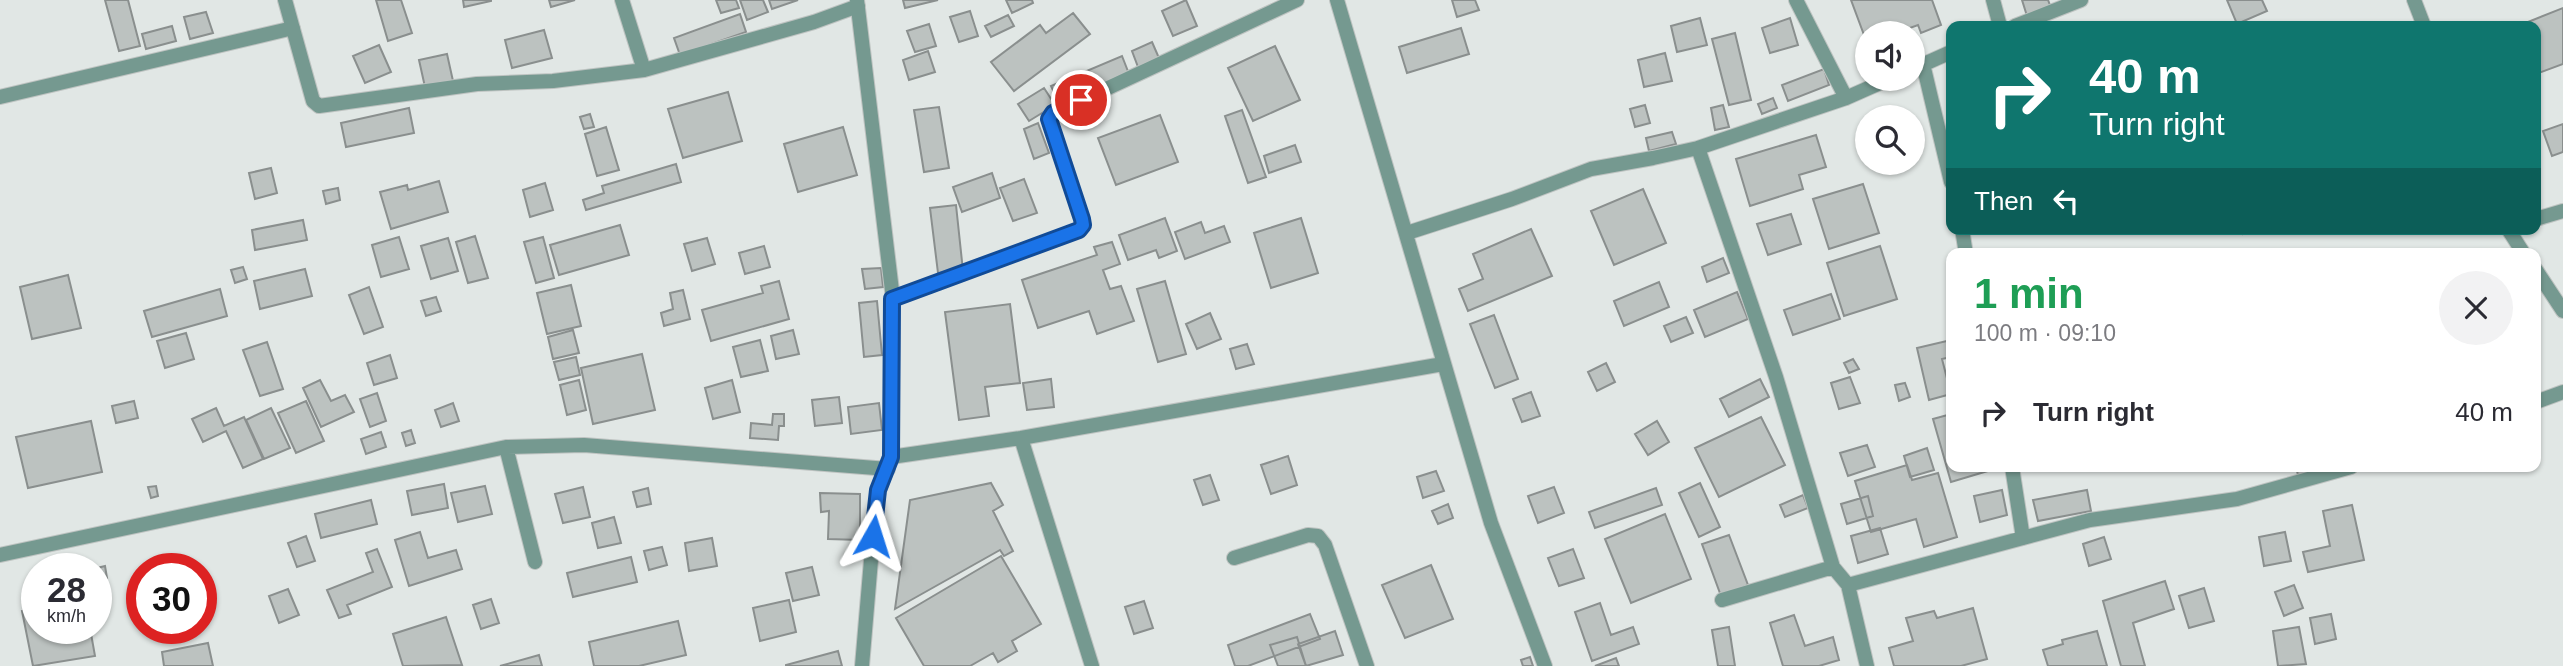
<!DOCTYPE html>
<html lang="en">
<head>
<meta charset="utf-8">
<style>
	:root { --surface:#fff; --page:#f2f2f3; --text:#2b2b33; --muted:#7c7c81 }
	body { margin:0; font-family:Arial,sans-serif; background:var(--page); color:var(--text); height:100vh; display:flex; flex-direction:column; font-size:26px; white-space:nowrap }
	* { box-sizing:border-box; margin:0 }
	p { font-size:23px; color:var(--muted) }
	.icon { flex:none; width:38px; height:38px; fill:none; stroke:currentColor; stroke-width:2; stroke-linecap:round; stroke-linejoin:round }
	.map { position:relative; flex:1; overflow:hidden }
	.drawer { position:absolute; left:1946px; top:248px; width:595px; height:224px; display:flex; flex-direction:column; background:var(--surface); border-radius:14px; box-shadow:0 2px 5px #0004 }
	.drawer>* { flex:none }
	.hud { position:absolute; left:1946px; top:21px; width:595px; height:214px; border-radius:14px; box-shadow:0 2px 5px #0004; background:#0f766e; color:#fff; overflow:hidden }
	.tools { position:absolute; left:1855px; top:21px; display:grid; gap:14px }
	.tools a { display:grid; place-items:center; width:70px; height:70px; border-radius:50%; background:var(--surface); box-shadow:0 2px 5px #0004; font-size:35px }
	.speed { position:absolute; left:21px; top:553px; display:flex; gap:14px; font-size:35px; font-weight:700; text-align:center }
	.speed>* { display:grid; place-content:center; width:91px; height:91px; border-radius:50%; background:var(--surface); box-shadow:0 2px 5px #0004; line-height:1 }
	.speed small { font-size:18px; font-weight:400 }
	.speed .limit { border:10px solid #d22; background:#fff; color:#111 }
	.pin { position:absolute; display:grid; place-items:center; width:60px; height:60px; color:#fff; margin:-30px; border:4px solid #fff; border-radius:50%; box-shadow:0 2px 7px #0007 }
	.me { position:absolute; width:77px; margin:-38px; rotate:6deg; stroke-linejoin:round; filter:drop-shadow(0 0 5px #0008) }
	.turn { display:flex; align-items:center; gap:24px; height:147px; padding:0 28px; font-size:32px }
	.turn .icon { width:91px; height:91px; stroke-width:2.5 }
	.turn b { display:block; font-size:49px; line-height:60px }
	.then { display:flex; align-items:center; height:66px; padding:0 28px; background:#0003; gap:14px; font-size:26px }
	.round { display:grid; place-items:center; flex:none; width:74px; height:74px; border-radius:37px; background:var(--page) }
	.head { display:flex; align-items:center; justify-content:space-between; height:119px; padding:0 28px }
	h1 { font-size:42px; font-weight:800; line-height:52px; color:#1e9e55 }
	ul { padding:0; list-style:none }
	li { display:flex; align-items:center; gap:21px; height:91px; padding:0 28px }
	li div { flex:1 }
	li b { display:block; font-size:26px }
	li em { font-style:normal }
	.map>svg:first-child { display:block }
</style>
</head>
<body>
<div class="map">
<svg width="2563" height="666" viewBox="0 0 2563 666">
	<rect width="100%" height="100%" fill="#e1e7e5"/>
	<path fill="#bcc2c0" stroke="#8a8f8e" stroke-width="2" d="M105,0H128L140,46L119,51Z
		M376,0H401L412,33L388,41Z
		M463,0H491V1L464,7Z
		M549,0H575L551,7Z
		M716,0H736L739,8L721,13Z
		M740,0H763L768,12L747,20Z
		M769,0H798L772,9Z
		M903,0H938L905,8Z
		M1006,0H1032L1033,3L1012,13Z
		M1186,0L1197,26L1173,36L1162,11Z
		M1452,0H1475L1479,10L1457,17Z
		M1851,0H1932L1941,25L1921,33L1918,25L1896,33H1867V43Z
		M2022,0H2048L2051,8L2027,16Z
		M2227,0H2262L2267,11L2237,24Z
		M2563,8V64L2536,74V26H2518Z
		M970,11L978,36L959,42L950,17Z
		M206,12L213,33L190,39L184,17Z
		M1073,13L1090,34L1014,91L991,62L1040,25L1046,33Z
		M740,14L746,32L680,55L674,38Z
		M1008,15L1014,26L991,37L985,26Z
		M1700,18L1707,45L1677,52L1671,26Z
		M1790,18L1798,45L1770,53L1762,28Z
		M929,24L936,46L915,52L907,31Z
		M172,26L176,41L146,49L142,34Z
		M1461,28L1469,54L1407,73L1399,47Z
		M544,30L552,58L512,68L505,40Z
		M1735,33L1751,100L1729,105L1712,39Z
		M1152,42L1159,58L1138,67L1132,51Z
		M379,45L391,72L365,83L353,56Z
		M1275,46L1300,100L1253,121L1228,68Z
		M928,51L935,72L909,80L903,60Z
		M1665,53L1672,81L1644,87L1638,60Z
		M447,54L453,81L425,87L419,60Z
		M1122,56L1129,74L1059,103L1051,86Z
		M1824,69L1829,85L1788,101L1782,85Z
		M1044,88L1055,105L1029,121L1018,104Z
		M728,92L742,141L683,158L668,109Z
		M1773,98L1777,108L1762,114L1758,104Z
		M1645,105L1650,123L1635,127L1630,109Z
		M1723,105L1729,127L1715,130L1711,108Z
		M939,107L949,168L924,172L914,110Z
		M409,108L414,133L346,147L341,123Z
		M1242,110L1266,177L1248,183L1225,116Z
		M590,114L594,127L584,129L580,117Z
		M1160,115L1178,162L1116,185L1098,138Z
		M1038,123L1049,153L1034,159L1024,129Z
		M2563,124V152L2552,156L2543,131Z
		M606,127L619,170L597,176L585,134Z
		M843,127L857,175L798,192L784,144Z
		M1672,132L1676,144L1649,151L1646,138Z
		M1816,135L1826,167L1799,175L1803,189L1750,206L1736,159Z
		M1295,145L1301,162L1269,173L1264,156Z
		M676,164L681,182L586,210L583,200L604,193L602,186Z
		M271,168L277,193L255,199L249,173Z
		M992,173L1000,198L962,212L953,187Z
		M1024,179L1037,213L1013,221L1000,188Z
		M439,181L448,212L391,229L380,192L407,185L408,190Z
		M545,183L553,210L530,217L523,190Z
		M1863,184L1879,233L1829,249L1813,199Z
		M338,188L340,200L326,204L323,191Z
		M1643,189L1666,243L1614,265L1591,211Z
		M956,205L963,271L938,273L930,208Z
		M1791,214L1801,244L1768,255L1757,224Z
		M1165,218L1177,251L1159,258L1156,250L1128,260L1119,235Z
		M1301,218L1318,273L1271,288L1254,233Z
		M303,220L307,240L255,250L252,230Z
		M1201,222L1205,233L1224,226L1230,242L1185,259L1175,232Z
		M620,225L629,255L559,275L550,245Z
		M1531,229L1552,276L1468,311L1459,289L1483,279L1473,254Z
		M2242,229H2264L2243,234Z
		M475,236L488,278L468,283L456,242Z
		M399,237L409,269L381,277L372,245Z
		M543,237L554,278L536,283L524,242Z
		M448,238L458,271L431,279L421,246Z
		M707,238L715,264L692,271L684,244Z
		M1112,242L1120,264L1103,270L1110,289L1121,286L1134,321L1097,334L1089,311L1038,328L1022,280L1097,255L1094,247Z
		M764,246L770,267L745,274L739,253Z
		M1880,246L1897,299L1844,316L1827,263Z
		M1723,258L1729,273L1707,282L1702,267Z
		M243,267L247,279L235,283L231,270Z
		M881,268L883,287L865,289L862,269Z
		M305,269L312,296L260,309L254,281Z
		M68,275L81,328L32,339L20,287Z
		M779,281L789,319L711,341L702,310L763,293L761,286Z
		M1165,281L1186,354L1158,362L1137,289Z
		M1659,282L1669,307L1624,326L1614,301Z
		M571,285L581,326L547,334L537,293Z
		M369,287L383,327L364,334L349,295Z
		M220,289L227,316L152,337L144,311Z
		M683,290L690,319L664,326L661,313L673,309L670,293Z
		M1737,292L1748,319L1705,337L1694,310Z
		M1831,294L1840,319L1793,335L1784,310Z
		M436,297L441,311L426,316L421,301Z
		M877,301L882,355L864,357L859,303Z
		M1010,304L1020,383L985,387L989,416L959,420L945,312Z
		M1210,313L1221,339L1197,349L1186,324Z
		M1494,315L1518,379L1495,388L1470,324Z
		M1686,317L1693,333L1671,342L1664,326Z
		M573,330L579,353L553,359L548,337Z
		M793,330L799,354L776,359L771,336Z
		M186,333L194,359L165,368L157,341Z
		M760,340L768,371L741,377L733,347Z
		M1951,340V357L1942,359L1951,394L1929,400L1917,348Z
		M267,342L283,389L260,396L243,350Z
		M1247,344L1254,364L1236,369L1230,349Z
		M642,354L655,410L593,424L581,368Z
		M390,355L397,378L374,385L367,363Z
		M576,357L580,375L559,380L554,362Z
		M1853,359L1859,369L1849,373L1844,363Z
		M1606,363L1615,382L1597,391L1588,372Z
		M1850,377L1860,403L1839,409L1831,383Z
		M1051,379L1054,407L1027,410L1023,383Z
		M1760,379L1769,397L1729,417L1720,399Z
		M320,380L331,401L345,395L354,412L321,427L303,388Z
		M579,380L586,410L567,415L560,385Z
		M732,380L740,412L713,419L705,388Z
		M1905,383L1910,397L1899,401L1895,385Z
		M1531,392L1540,416L1522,422L1513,399Z
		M377,393L386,421L370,427L360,399Z
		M839,397L842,423L815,426L812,400Z
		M134,401L138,418L116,423L112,406Z
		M306,401L324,441L296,453L278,413Z
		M453,403L459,421L441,427L435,410Z
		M879,403L882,430L851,434L848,407Z
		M216,408L224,426L244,417L263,459L243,468L226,431L203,442L192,419Z
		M271,408L290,448L264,459L246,420Z
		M773,414H784V426H779L778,440L750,438L751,423L772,425Z
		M1951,414V467H1990L1991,470L1951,482L1933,419Z
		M1761,417L1785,465L1719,497L1695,448Z
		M91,421L102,472L28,488L16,437Z
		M1657,421L1669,442L1648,455L1635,434Z
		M411,430L415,443L406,446L402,433Z
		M381,432L386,447L366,454L361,439Z
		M1867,445L1875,467L1848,476L1840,453Z
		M1927,448L1934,470L1910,477L1904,456Z
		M1288,456L1297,485L1271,494L1261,465Z
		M1907,465L1912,480L1938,473L1957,537L1924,547L1916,519L1871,532L1855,481Z
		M2296,467H2323L2325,471L2299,479Z
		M1436,471L1444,491L1423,498L1417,477Z
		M1210,475L1219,500L1203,505L1194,480Z
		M991,483L1003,505L993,511L1013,551L1004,556L1000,550L895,609L910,500Z
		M1700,483L1720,527L1699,537L1679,493Z
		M444,484L448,508L412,515L407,491Z
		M156,486L158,496L151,498L148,487Z
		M485,486L492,514L458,522L451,493Z
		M583,487L590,517L563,523L555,494Z
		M1554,487L1564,513L1538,523L1528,496Z
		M648,488L651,504L637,507L633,492Z
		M1656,488L1662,505L1595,528L1589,512Z
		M2002,490L2007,515L1980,522L1974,496Z
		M2087,490L2091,511L2038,521L2033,500Z
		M820,493L860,494V540L828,539L829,511L821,512Z
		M1803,495L1808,508L1785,517L1780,505Z
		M1868,496L1873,516L1847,524L1841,504Z
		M371,500L377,524L321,538L315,514Z
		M1448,504L1453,518L1438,524L1432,511Z
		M2352,505L2364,560L2308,572L2303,552L2330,546L2323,511Z
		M1665,514L1691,579L1631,603L1605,539Z
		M614,517L621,543L598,548L592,523Z
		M1880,528L1888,554L1858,563L1851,536Z
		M420,532L428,558L456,550L462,569L409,586L395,540Z
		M2285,532L2291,561L2264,566L2259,537Z
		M1729,535L1748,585L1721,596L1702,544Z
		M306,536L315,561L297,567L288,543Z
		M2104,537L2111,559L2089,566L2083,544Z
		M712,538L717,566L689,571L685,543Z
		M662,547L667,565L649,570L644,551Z
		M377,549L392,587L347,605L351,614L339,618L327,590L373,572L366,553Z
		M1573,549L1584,578L1559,586L1548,558Z
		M1001,556L1041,624L1012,641L1017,651L998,662L993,653L970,666H924L896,618Z
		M631,557L637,582L573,597L567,573Z
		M1431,565L1453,619L1405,638L1382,585Z
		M105,566L107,578L96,580V569H93Z
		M812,567L819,595L793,601L786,573Z
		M2165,581L2174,609L2133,623L2145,666H2121L2103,601Z
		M2294,585L2303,608L2284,616L2275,592Z
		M2204,588L2214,621L2189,628L2179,596Z
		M288,589L299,615L279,623L269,596Z
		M491,599L499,623L481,629L473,605Z
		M789,600L796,632L760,641L753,608Z
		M1144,601L1153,628L1134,634L1125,607Z
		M1600,603L1611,635L1633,627L1639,644L1592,661L1575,612Z
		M37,608V628H90L95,656L33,666L22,611Z
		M1973,608L1987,659L1961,666H1894L1889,648L1913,641L1906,618L1934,611L1937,618Z
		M1310,614L1320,639L1248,666H1235L1228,645Z
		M2331,614L2336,639L2315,644L2310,618Z
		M1794,615L1805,646L1833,637L1839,660L1819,666H1783L1770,623Z
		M446,617L462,665L403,666L393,634Z
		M678,621L686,655L639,666H594L589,642Z
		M1729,627L1735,666H1718L1712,630Z
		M2299,627L2306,664L2278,666L2273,631Z
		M1335,631L1343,655L1306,666L1298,644Z
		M2097,631L2107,666H2048L2043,650L2063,644L2062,640Z
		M1297,637L1306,666H1278L1270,645Z
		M208,643L213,666H164L162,652Z
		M838,651L842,666H786V665Z
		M539,655L542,666H500Z
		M1530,657L1533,666H1523L1521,660Z
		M1616,658L1619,666H1595Z"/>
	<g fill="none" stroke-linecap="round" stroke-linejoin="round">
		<defs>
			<path id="street" d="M285,0L313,101L319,106L477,84L553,81L644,70L814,22L858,6
				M622,0L644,70
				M857,0L893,299L891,457L879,490L875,513L862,666
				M1337,0L1491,523L1545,666
				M1796,0L1846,98
				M1993,0L2000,26
				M2414,0L2424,26
				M2015,26L2081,0
				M1923,64L1951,182
				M1913,69L1951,52
				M0,97L293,28
				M1698,148L1776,377L1833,567L1848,585L1867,666
				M2536,219L2563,211
				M1962,229L1966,254
				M2508,229L2524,254
				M1407,233L1512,199L1591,169L1653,158L1698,148L1846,98L1889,79
				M2536,270L2563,311
				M893,299L1079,230L1083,225L1082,219L1049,119L1050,115L1297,0
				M2536,402L2563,392
				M1021,438L1092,666
				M506,447L535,562
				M891,457L1021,438L1443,364
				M2012,467L2023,538
				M0,555L506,447L584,445L888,469
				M1234,558L1308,535L1318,536L1325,545L1367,666
				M1848,585L2090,520L2237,499L2351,467
				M1722,600L1833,567"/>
		</defs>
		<use href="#street" stroke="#bec3c1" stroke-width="16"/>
		<use href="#street" stroke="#759990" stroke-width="14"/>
	</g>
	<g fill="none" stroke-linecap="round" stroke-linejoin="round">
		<defs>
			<path id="route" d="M873,536L878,490L891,457L892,299L1079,230L1083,225L1082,219L1049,119L1053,113L1081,100"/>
		</defs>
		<use href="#route" stroke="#114b97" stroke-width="18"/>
		<use href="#route" stroke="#1a73e8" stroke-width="12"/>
	</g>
</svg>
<div class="tools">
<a><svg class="icon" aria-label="sound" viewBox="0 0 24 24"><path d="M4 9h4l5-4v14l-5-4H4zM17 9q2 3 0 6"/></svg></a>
<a><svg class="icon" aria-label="search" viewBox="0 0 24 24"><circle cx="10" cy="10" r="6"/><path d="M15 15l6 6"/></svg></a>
</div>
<div class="speed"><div>28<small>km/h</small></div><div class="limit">30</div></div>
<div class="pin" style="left:1081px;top:100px;background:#d93025"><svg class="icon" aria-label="arrive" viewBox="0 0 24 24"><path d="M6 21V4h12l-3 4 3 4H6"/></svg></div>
<svg class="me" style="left:873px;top:536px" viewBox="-20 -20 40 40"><path d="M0-17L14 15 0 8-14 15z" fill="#1a73e8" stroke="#fff" stroke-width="4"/></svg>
<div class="hud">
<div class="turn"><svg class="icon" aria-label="right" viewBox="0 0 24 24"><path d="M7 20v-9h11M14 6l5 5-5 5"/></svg><div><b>40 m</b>Turn right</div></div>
<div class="then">Then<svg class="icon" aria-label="left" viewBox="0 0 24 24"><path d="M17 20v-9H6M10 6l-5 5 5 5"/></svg></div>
</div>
<section class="drawer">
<div class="head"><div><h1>1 min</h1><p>100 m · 09:10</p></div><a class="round"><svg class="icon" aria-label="close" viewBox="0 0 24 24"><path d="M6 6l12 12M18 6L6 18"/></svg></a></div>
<ul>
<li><svg class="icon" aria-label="right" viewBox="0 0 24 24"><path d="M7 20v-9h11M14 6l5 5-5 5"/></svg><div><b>Turn right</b></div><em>40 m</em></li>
</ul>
</section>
</div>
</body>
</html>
